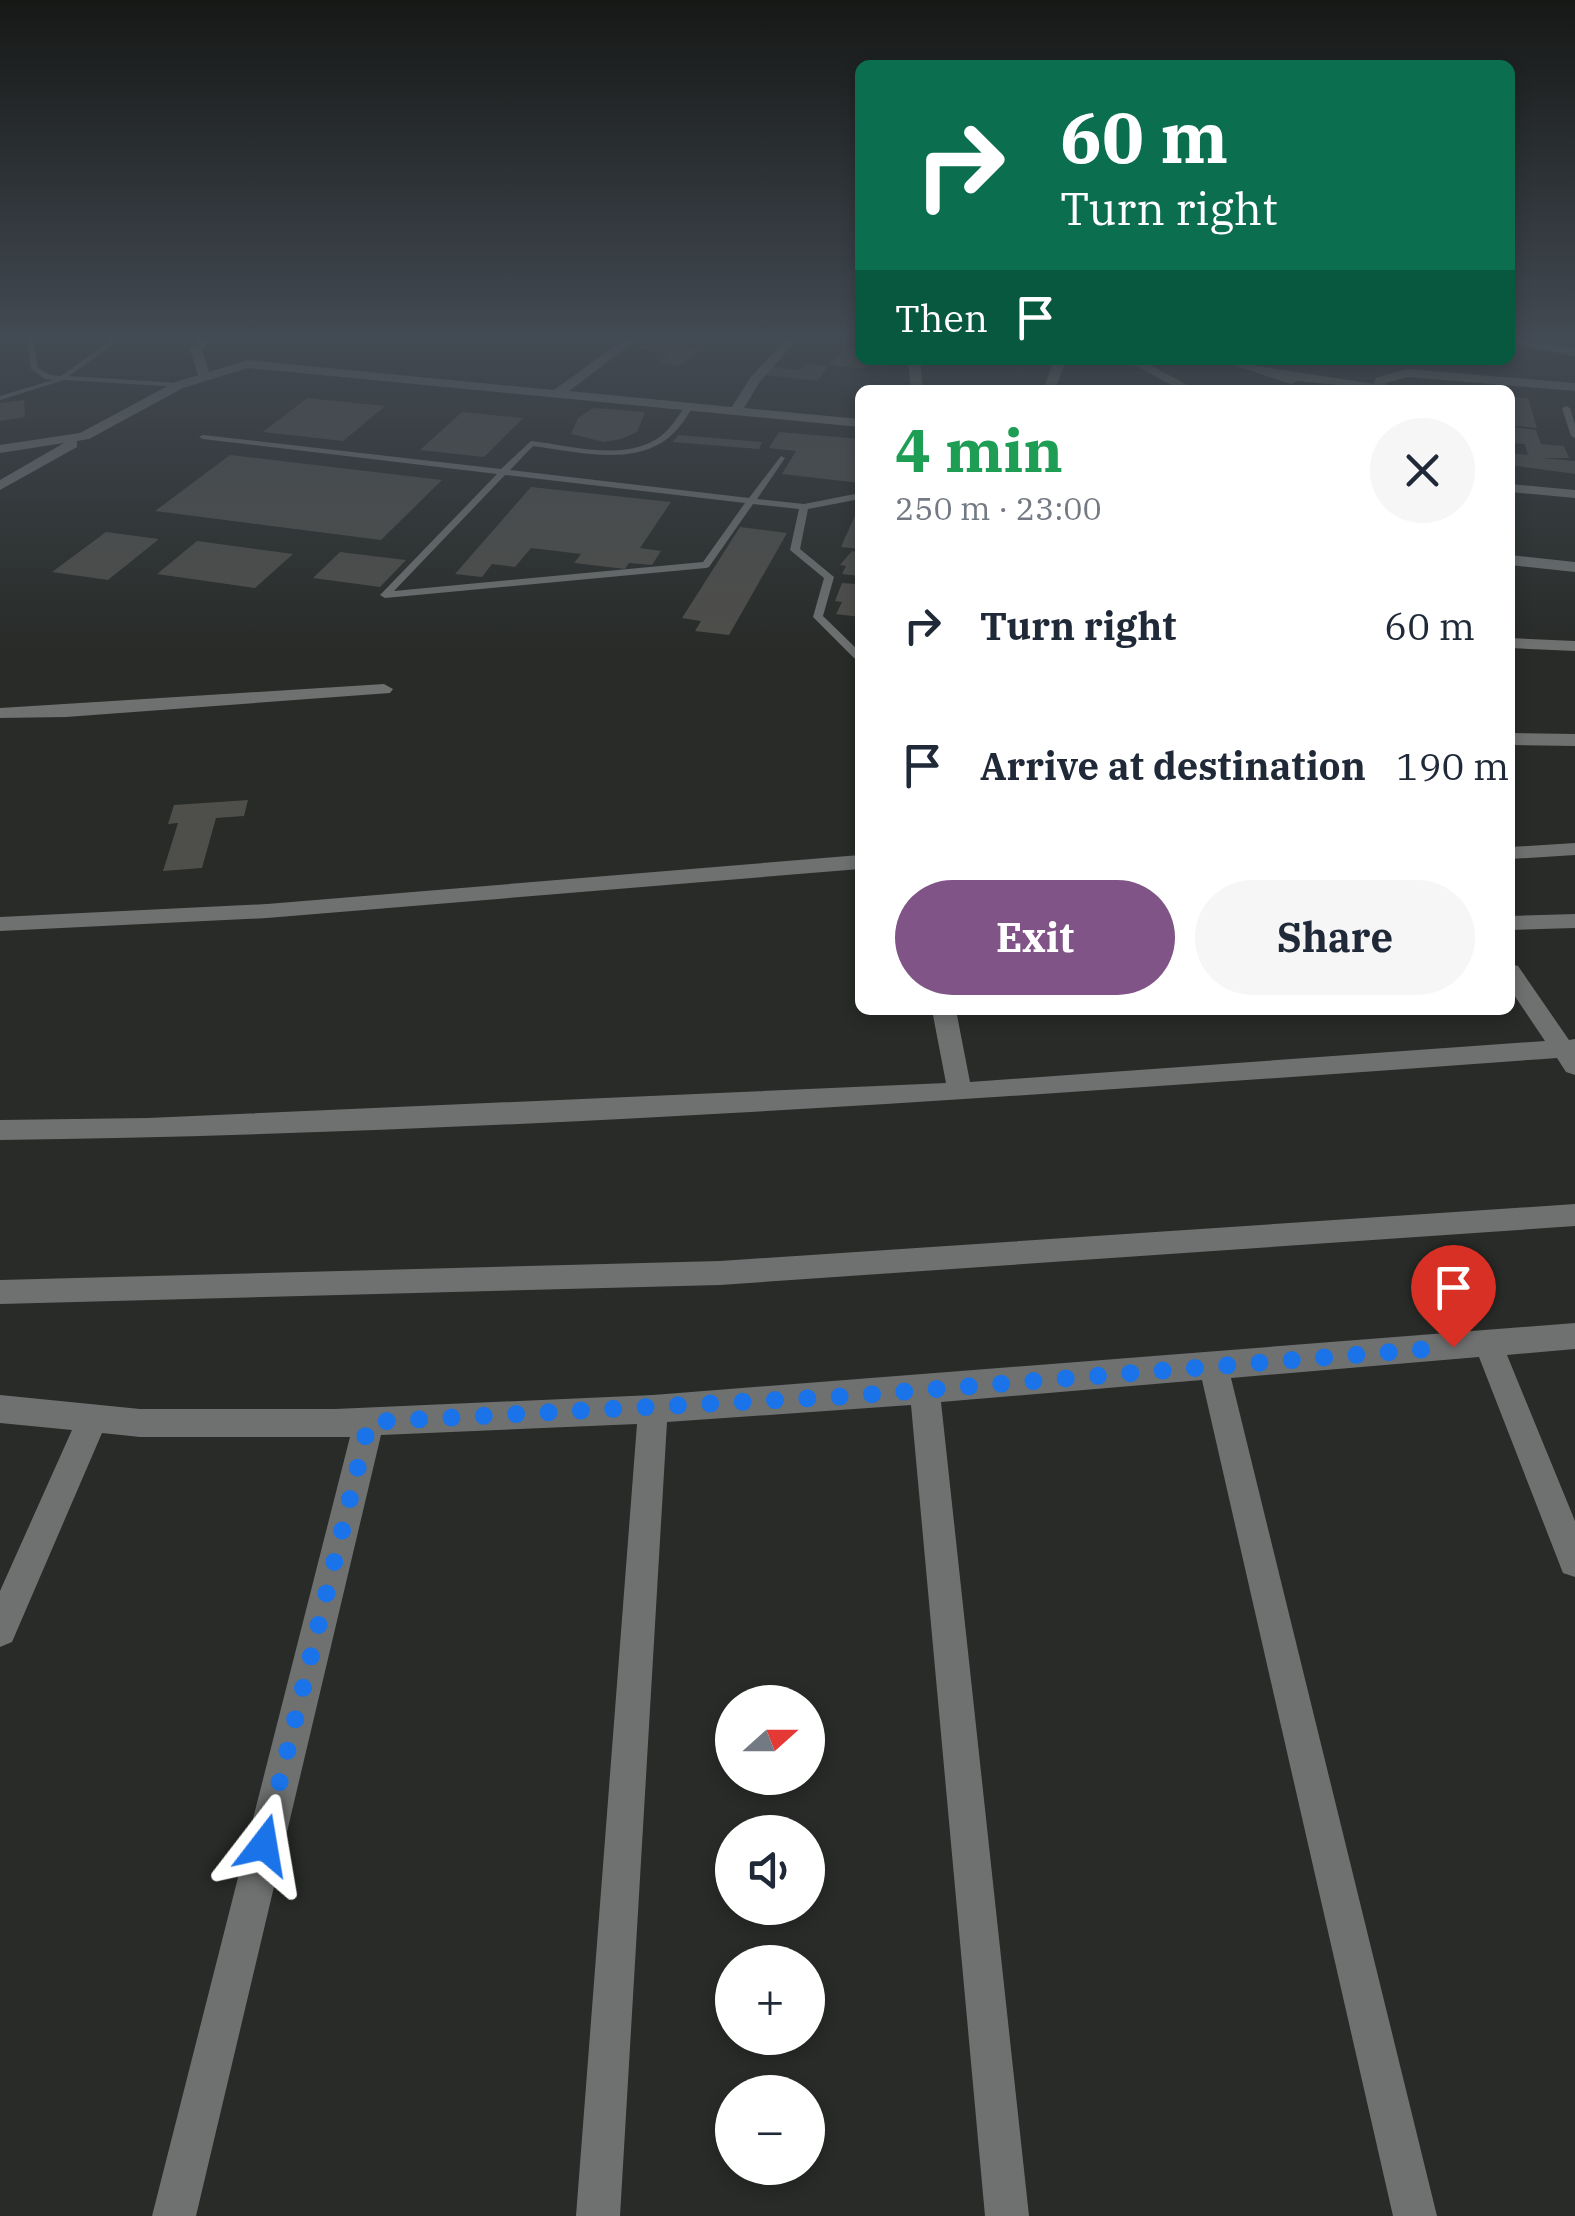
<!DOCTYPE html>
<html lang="en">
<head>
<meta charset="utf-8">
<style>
	:root { --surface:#fff; --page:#f6f6f7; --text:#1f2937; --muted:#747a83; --accent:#815488 }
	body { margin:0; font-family:"IBM Plex Serif",serif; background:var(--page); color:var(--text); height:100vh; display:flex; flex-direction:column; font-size:38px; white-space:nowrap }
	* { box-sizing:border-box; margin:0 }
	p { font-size:32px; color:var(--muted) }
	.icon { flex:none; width:55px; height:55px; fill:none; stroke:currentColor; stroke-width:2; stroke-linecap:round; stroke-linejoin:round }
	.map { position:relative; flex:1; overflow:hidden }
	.details { position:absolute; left:855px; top:385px; width:660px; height:630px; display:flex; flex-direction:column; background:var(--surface); border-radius:15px; box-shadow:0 5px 15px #0003 }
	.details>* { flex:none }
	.hud { position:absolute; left:855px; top:60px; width:660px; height:305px; border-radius:15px; box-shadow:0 5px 15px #0003; background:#0b6e4f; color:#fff; overflow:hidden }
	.needle { width:65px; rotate:69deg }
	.fabs { position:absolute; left:715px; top:1685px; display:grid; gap:20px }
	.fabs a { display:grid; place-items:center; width:110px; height:110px; border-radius:50%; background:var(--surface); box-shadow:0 5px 15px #0003; font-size:50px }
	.pin { position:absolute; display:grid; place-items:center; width:85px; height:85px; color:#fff; margin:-102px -42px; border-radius:50% 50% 50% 0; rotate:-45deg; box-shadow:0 0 10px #0007 }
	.pin .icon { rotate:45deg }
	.me { position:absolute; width:110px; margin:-55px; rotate:14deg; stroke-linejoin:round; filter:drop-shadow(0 0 8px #0008) }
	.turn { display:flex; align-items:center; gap:35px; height:210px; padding:0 40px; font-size:45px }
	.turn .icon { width:130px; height:130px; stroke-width:2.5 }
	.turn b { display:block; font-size:70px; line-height:85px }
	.then { display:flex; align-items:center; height:95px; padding:0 40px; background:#0003; gap:20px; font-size:38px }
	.round { display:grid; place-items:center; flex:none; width:105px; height:105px; border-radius:52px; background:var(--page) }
	.head { display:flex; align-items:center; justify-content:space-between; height:170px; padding:0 40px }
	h1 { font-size:60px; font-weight:800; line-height:75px; color:#1e9e55 }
	.action { display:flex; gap:20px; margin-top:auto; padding:20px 40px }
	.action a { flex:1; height:115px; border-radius:60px; background:var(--accent); color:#fff; font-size:40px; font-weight:800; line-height:115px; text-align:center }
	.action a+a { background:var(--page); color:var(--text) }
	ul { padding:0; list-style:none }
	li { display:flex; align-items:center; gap:30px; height:140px; padding:0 40px }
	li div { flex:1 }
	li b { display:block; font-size:38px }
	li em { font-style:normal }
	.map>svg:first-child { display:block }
</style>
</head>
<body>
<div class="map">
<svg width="1575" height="2216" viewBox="0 0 1575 2216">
	<rect width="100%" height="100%" fill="#282b28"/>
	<path fill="#4e4e4a" d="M648,341L702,349L680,366L658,362L669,354L637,349Z
		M845,347L860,349V360H873L866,369L830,365Z
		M805,364L828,366L818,381L765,375L772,367L800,370Z
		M1510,397L1528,398L1537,428L1510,425Z
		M307,398L385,406L343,441L263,432Z
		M24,400L25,417L0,421V403Z
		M593,408L645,412L637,432L621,439L604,442L571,434L578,418Z
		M462,412L523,418L484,457L420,450Z
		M1510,427L1536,430L1541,444L1564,446L1569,458H1542L1575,461V474L1510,465V453L1528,455L1525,444L1510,443Z
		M779,432L860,439V483L782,474L796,451L769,448Z
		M678,435L762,442L759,449L673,442Z
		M230,455L442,480L381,540L155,511Z
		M531,487L671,502L640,548L661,551L652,565L629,563L625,569L574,563L581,554L531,548L515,567L492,564L482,577L455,574Z
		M860,504V549L841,547Z
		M740,527L787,533L729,635L695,631L701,621L682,618Z
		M106,532L159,539L108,580L52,572Z
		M197,541L293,554L255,588L157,574Z
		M852,551L860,552V617L836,614L842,602L835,601L842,583L856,584L860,576L842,574L846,566L840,565Z
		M340,552L406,560L380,587L313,578Z
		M248,800L244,816L216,818L202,868L163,871L178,823L168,824L174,805Z"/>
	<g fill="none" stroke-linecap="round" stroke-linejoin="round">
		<path fill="#6e7170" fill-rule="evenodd" d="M27,339H33L38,368L50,375L61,376L113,339H121L69,376L179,383L183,385L179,387L64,380L0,400V396L53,380L45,379L31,369Z
			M686,405L693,407C684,421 675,435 661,443C624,465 573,451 533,446L510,470L749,498L781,456L785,458L757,499L804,504L860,493V499L808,509L800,549L834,577L823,616L860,652V659L854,658L813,617L824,578L790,550L799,509L753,504L709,567L706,568L385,598L380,595L382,593L497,474L203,439L199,437L203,435L501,469L531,441C569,445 619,461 655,440C669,432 677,418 686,405ZM505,475L745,503L703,562L394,591Z
			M1566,406L1570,408L1575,424V438L1571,436L1562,408Z"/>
		<path fill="#6e7170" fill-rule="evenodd" d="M199,339H212L202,350L209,372L247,360L554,390L624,339H638L569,391L732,407L750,378L786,339H798L759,383L744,408L860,419V427L248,368L183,388L89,439L77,441V447L0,490V480L64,443L0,453V445L80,433L175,382L198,375L190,349Z
			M1510,339L1575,348V356L1510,343Z
			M908,360H920L923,390H911Z
			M1054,360H1066L1055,390H1043Z
			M1125,360H1140L1197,390H1181Z
			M1218,360L1374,384L1376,378L1407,369L1575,383V391L1408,377L1386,383L1387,390L1297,381L1291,384Z
			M1510,484L1575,490V498L1510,492Z
			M1510,555L1575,562V572L1510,565Z
			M1510,638L1575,641V651L1510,648Z
			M384,684L393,689L390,693L66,717L0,718V708Z
			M1510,733L1575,734V746L1510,745Z
			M1575,843V855L1510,859V847Z
			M860,855V869L267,918L0,931V917L267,904Z
			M1575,914V928L1510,930V916Z
			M1510,964L1518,966L1569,1040L1575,1039V1075L1566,1072L1557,1058C1039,1095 520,1133 0,1140V1120L148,1118L946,1083L932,1010H956L970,1082L1545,1041L1510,989Z
			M1575,1204V1226L720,1285L0,1304V1280L720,1261Z
			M1575,1323V1349L1507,1355L1575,1521V1577L1563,1573L1479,1357L1231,1378L1437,2216H1393L1202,1380L941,1402L1029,2216H985L911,1405L667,1422L620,2216H576L637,1424L381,1435L196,2216H152L350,1437H140L102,1433L12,1642L0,1647V1591L72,1430L0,1423V1395L140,1409H335L653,1395Z"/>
	</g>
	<linearGradient id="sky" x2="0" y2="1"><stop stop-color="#161816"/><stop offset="0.52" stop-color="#424a53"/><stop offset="1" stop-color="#424a53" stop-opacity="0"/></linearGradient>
	<rect width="1575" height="649" fill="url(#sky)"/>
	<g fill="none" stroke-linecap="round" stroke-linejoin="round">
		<path stroke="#1a73e8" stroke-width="18" stroke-dasharray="0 32.4" d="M264,1845L369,1422L850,1396L1453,1347"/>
	</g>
</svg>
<div class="fabs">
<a><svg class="needle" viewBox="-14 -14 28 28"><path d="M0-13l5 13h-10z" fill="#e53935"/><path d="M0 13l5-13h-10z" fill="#747a83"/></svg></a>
<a><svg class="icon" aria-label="sound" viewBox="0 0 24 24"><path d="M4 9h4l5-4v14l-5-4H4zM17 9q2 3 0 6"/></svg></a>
<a>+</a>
<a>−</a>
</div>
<div class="pin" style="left:1453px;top:1347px;background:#d93025"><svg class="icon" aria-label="arrive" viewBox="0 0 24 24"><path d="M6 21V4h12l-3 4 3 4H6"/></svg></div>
<svg class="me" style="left:264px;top:1845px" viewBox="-20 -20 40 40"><path d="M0-17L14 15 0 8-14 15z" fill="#1a73e8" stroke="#fff" stroke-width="4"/></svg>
<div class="hud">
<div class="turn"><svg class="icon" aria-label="right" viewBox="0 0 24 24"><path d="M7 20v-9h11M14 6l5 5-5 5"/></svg><div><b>60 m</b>Turn right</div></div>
<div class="then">Then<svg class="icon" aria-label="arrive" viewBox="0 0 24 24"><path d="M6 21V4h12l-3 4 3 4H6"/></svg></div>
</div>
<section class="details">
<div class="head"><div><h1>4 min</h1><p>250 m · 23:00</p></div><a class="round"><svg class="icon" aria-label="close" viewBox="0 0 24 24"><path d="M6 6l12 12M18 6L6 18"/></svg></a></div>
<ul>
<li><svg class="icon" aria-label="right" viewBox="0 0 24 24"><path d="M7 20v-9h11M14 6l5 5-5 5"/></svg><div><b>Turn right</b></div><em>60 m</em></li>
<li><svg class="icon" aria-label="arrive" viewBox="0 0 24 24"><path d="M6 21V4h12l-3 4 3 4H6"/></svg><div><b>Arrive at destination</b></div><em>190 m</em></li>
</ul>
<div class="action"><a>Exit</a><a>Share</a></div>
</section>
</div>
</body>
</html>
